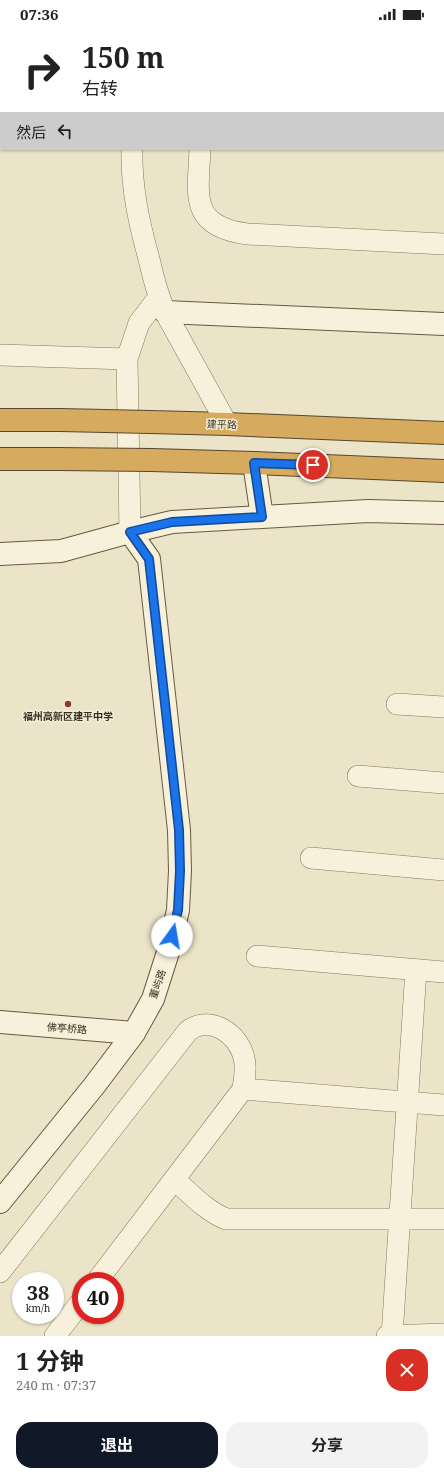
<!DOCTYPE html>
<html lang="zh">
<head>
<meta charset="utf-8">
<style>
	:root { --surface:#fff; --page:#f2f2f2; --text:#222; --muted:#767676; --accent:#111827 }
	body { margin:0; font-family:"Noto Serif","Noto Sans SC",serif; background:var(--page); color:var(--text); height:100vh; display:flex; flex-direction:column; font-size:15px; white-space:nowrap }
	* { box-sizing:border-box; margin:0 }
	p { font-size:13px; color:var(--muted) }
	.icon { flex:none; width:22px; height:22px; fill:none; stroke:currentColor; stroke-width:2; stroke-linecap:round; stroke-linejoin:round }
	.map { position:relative; height:1308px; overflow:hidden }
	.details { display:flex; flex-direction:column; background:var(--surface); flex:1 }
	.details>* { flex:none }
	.banner { position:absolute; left:0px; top:0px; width:444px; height:122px; box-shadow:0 1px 3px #0004; background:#fff; color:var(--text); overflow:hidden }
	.speed { position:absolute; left:12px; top:1244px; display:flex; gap:8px; font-size:20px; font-weight:700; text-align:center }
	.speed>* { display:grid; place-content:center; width:52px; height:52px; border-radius:50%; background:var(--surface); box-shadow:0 1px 3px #0004; line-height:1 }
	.speed small { font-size:10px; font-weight:400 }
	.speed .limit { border:6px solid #d22; background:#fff; color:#111 }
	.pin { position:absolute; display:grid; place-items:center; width:34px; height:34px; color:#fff; margin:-17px; border:2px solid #fff; border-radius:50%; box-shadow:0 1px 4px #0007 }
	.me { position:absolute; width:44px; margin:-22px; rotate:13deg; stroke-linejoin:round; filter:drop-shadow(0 0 3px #0008) }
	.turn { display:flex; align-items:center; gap:14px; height:84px; padding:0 16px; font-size:18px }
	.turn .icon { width:52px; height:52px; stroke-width:2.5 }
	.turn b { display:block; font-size:28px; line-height:34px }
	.then { display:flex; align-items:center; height:38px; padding:0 16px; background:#0003; gap:8px; font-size:15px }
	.round { display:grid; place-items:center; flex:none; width:42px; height:42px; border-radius:16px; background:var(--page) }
	.headline { display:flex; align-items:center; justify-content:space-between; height:68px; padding:0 16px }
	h1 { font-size:24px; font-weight:700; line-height:30px }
	.button { display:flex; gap:8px; margin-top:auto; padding:8px 16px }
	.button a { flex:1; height:46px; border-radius:16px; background:var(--accent); color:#fff; font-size:16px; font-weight:700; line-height:46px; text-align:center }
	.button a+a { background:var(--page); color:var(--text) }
	.status { display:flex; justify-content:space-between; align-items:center; height:28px; padding:0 20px; background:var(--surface); direction:ltr }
	.status svg { height:11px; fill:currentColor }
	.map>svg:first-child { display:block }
</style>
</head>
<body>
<div class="status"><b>07:36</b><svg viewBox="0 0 49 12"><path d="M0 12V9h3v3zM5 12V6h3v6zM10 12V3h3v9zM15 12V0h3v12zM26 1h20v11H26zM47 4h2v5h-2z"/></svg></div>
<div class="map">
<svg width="444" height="1308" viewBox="0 0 444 1308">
	<rect width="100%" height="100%" fill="#ece4c8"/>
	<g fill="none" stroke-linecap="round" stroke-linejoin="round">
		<defs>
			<path id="street" d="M135,1V0
				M205,1V0
				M443,81H444
				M132,121C131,159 139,195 149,231C153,249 158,267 165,284L227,396
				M200,121C198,168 189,198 247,206L444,216
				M0,327L127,331
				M130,504L127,331L139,295L159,269
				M397,676L444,679
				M358,748L444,755
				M311,830L444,842
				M257,928L444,944
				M243,1061L444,1077
				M175,1152C191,1166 206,1183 226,1191H444
				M0,1244L188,1003C210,986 239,1006 244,1030C247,1041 244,1051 243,1061L97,1253
				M55,1308L81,1274
				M387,1308L444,1306
				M392,1308L416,942"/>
			<path id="secondary" d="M165,284L444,296
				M262,489L368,483L444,485
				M0,526L61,523L130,504L172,494L262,489L254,435
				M0,994L134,1005
				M0,1174L94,1058L134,1005L153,971L169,921L178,882L180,843L179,802L149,531L130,504"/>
			<path id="highway" d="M0,392H60
				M150,394L227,396L444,405
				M0,431H58
				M151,432L254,435L444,443"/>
		</defs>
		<use href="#street" stroke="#87775e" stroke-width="22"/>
		<use href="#secondary" stroke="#695841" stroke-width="24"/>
		<use href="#highway" stroke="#564531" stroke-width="24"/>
		<use href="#street" stroke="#f7f1db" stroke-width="21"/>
		<use href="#secondary" stroke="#f7f1db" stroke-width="22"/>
		<use href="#highway" stroke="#d6ab5e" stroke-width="22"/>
		<defs>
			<path id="highway-bridge" d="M60,392L150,394
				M58,431L151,432"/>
		</defs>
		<use href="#highway-bridge" stroke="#564531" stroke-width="24" stroke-linecap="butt"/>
		<use href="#highway-bridge" stroke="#d6ab5e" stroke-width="22"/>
	</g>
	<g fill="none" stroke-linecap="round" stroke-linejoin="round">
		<defs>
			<path id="route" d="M172,908L178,882L180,843L179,802L149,531L130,504L172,494L262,489L254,435L313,437"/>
		</defs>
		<use href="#route" stroke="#114b97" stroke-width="10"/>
		<use href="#route" stroke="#1a73e8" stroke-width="7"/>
	</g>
	<circle fill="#933831" stroke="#f4eed7" stroke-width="1.5" cx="68" cy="676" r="4"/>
	<g text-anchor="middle" stroke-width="3" stroke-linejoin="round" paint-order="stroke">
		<g font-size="10" fill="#392e20" stroke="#f4eed7">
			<text transform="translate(222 396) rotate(2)" y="4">建平路</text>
			<text transform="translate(157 956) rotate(-71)" y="4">董屿路</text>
			<text transform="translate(67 1000) rotate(4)" y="4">佛亭桥路</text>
		</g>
		<g font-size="10" font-weight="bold" fill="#392e20" stroke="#f4eed7">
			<text x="68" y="692">福州高新区建平中学</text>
		</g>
	</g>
</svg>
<div class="speed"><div>38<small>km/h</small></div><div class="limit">40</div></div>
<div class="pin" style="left:313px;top:437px;background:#d93025"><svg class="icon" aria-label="arrive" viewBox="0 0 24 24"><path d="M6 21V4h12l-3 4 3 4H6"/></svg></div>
<svg class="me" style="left:172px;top:908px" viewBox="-20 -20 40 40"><circle r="19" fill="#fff"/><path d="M0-13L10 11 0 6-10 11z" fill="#1a73e8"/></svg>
<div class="banner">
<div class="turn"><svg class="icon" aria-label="right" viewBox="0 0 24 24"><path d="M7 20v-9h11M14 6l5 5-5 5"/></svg><div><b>150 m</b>右转</div></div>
<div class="then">然后<svg class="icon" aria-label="left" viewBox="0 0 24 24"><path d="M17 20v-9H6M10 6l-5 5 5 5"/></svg></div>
</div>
</div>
<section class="details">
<div class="headline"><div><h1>1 分钟</h1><p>240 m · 07:37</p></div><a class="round" style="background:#d93025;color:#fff"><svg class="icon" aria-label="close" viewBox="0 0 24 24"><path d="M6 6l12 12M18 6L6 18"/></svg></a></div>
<div class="button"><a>退出</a><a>分享</a></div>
</section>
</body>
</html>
